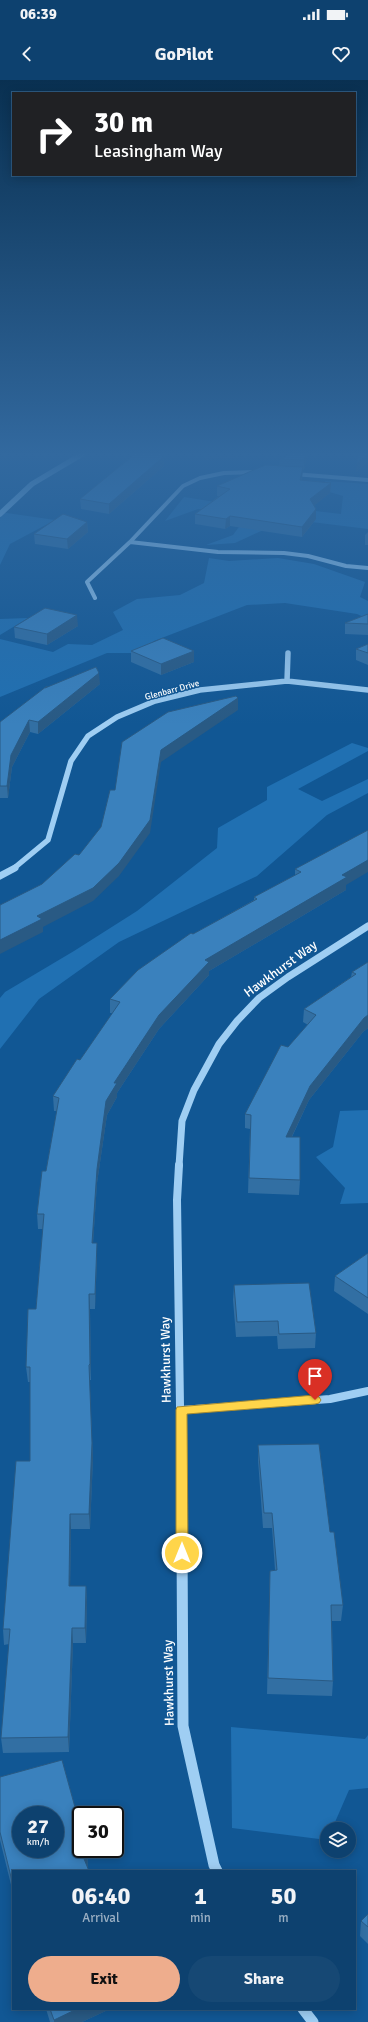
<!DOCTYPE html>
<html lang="en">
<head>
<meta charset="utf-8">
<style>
	:root { --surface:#0d416f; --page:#164874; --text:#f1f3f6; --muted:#9aafc3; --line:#2d5a82; --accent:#eead8d }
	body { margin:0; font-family:Signika,sans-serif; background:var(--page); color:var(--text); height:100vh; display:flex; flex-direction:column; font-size:15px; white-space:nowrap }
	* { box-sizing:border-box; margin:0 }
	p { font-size:13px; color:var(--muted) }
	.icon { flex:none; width:22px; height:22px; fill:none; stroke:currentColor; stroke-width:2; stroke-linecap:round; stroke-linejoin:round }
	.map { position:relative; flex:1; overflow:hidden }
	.side { position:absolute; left:12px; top:1790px; width:344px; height:140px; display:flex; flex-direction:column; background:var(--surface); border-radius:0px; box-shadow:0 2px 10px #0003,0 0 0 1px var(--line) }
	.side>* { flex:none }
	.hud { position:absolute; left:12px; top:12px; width:344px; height:84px; border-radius:0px; box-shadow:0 2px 10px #0003,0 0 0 1px var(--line); background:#202124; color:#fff; overflow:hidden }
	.buttons { position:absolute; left:320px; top:1742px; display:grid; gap:8px }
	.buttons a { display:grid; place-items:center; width:36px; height:36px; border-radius:50%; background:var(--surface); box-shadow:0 2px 10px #0003,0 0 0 1px var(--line); font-size:20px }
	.speed { position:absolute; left:12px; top:1726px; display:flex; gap:8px; font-size:20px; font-weight:700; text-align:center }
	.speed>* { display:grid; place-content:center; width:52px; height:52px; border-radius:50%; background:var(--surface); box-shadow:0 2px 10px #0003,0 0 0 1px var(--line); line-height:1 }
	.speed small { font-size:10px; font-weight:400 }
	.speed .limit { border:2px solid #111; border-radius:6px; background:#fff; color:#111 }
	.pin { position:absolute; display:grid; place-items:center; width:34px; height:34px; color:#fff; margin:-41px -17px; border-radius:50% 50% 50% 0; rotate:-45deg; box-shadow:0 0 4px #0007 }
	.pin .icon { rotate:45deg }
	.me { position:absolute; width:44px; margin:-22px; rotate:0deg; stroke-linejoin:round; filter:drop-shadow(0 0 3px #0008) }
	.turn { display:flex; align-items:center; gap:14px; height:84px; padding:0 16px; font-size:18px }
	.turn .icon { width:52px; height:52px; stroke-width:2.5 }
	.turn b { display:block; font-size:28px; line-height:34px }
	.eta { display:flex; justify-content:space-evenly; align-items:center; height:68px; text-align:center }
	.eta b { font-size:24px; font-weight:800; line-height:28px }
	.button { display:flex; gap:8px; margin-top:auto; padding:8px 16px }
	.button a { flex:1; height:46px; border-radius:24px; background:var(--accent); color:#111; font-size:16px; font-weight:800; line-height:46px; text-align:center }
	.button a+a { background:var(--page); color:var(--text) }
	.status { display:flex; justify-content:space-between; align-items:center; height:28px; padding:0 20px; background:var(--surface); direction:ltr }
	.status svg { height:11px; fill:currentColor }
	header { display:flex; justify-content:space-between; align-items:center; height:52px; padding:0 16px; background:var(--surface); font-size:18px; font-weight:800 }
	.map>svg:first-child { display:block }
</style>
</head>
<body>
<div class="status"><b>06:39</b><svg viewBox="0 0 49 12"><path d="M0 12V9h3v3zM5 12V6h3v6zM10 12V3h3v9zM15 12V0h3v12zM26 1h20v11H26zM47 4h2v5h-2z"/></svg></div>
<header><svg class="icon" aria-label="back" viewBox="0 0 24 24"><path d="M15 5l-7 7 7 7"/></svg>GoPilot<svg class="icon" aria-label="heart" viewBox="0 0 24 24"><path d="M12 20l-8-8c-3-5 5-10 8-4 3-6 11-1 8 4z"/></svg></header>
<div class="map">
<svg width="368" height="1942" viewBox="0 0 368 1942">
	<rect width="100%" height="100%" fill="#115794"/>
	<path fill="#2070b2" d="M325,401L368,404V449L287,439L235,463L206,465L233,455L250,432L198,429L165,441L184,417L253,428L265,425L341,434L343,416L323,410Z
		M0,432L55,440L10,464L0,485Z
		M209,478L229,481L278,478L314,484L365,502L360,517L368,521V539L357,534L285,523L247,525L154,561L141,573H107L0,617V559L53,572L68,564L92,565L123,550L113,532L137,519L180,515L204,503Z
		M28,538L0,555V539Z
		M352,663L368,668V671L298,709L322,721L368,699V713L327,735L257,796L119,862L39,919L0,969V918L5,912L74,871L137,831L217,768L218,748L267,720V707Z
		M368,1030V1123L340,1124L345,1108L316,1077L333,1067L340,1031Z
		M231,1647L365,1659L368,1655V1708L349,1710L332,1749H327V1760L232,1748Z"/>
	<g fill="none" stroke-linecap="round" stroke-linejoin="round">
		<path stroke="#91caf6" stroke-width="5.5" d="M0,434L32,404L84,373"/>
		<path stroke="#9fcef3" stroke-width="4" d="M294,394L368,400
			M130,462L218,472L284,473L308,476L346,486L368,488
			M95,518L87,502L130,462L183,406L200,398L224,393L258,392"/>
		<path stroke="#9fcef3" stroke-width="5.5" d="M287,601L288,573
			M13,789L48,760L71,681L88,656L117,637L155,621L200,610L287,601L368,610"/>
		<path stroke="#9fcef3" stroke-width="7" d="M0,796L15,788
			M179,1086L182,1041L194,1010L219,964L237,941L259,918L288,897L368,846"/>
		<path stroke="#9fcef3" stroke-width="8" d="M179,1085L177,1120L182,1463
			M181,1330L330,1319L368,1311"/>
		<path stroke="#9fcef3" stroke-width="11" d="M182,1462L183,1646L214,1785L217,1791
			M303,1929L313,1942"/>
	</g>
	<path fill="#326fa3" d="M307,376L304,390L303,389L302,400L331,403L330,413L314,425L316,429V439L302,457L230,446L225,449L195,444V434L219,416H217V406L279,386L280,379Z
		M163,377L164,386L109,434L81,429L80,419Z
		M87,442L88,452L68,469L35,464L34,454Z
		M368,452V465H365V455Z
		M368,534V555L345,554V543Z
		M78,546L47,565L15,558L14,547Z
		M368,564V585L356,580V569Z
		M131,571H194V582L161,595L131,582Z
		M100,604L38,654L30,652L12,687L8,718H0V642L47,608Z
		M295,789L346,805V810L209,891V895L159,949L117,1013V1017L107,1035L97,1103L93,1163L97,1178L95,1229H90L91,1300H89L93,1378L90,1449H71L70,1506H86L87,1522L86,1563H73L69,1672L3,1673L1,1658L9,1564L4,1565L3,1549L30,1381V1302H28L26,1287L36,1229L43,1149H38L37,1134L46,1091L57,1031H54L53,1016L80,980L113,933H110V919L193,854L254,820V817L295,795Z
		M368,882V948L363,952L309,1020L292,1057L300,1100L299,1115L248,1113L250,1049L245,1048V1034L288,967L308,945L303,942L304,929L351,897L352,892Z
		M368,1173V1234L334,1211L335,1196Z
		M234,1205L316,1253L315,1268L278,1269L277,1256L236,1257L233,1220Z
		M258,1365L330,1452L343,1525L341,1541H332L333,1601L332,1616L267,1614L270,1491L275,1490L272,1448H263L258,1380Z
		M0,1697L87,1772L88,1788L13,1791V1813L0,1760Z
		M368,1834V1864L360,1856L361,1841Z
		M46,1929H110L82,1942H50Z"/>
	<path fill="#295a84" d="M205,373H266L265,374L205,380Z
		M306,373H307V376L304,390V380Z
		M368,374V383L356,392L357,383Z
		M163,377L164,386L109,434V424Z
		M303,387L302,396L300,409V400Z
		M331,403L330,413L310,429V419Z
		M316,429V439L302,457V447Z
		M230,436V446L225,449L226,439Z
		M87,442L88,452L68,469L67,459Z
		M77,535L78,546L47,565V554Z
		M194,571V582L161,595V584Z
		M99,593L100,604L38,654V642Z
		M238,618V630L161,682L150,753L119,796L93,821L43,847V852L0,874V860L37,836L161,670Z
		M29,640L30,652L12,687L8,718L7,706L11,675Z
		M368,780V792L346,805V810L209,891V895L159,949L117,1013V1017L107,1035L97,1103L92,1178V1163L97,1089L106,1021L114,1003L159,935L205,880L342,795Z
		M368,935V948L363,952L309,1020L285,1071L286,1057L310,1006L364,938Z
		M97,1163V1178L95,1229V1214Z
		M89,1214L90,1229L91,1300L90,1284Z
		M89,1285L93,1378L90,1449L89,1434Z
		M70,1434L71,1449L70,1522L69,1506Z
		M86,1506L87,1522L86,1563L85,1548Z
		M72,1548L73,1563L69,1672L68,1657Z
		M87,1772L88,1788L83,1789L82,1774Z
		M77,1929H110L82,1942H54V1940Z"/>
	<path fill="#3a81bd" stroke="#295a84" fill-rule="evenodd" d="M136,373H160L163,377L109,424L80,419Z
		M293,373H306L304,380L280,379Z
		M358,373H368V374L357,383Z
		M265,385L303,387L300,400L331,403L310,419L316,429L302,447L230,436L226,439L195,434L230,409L217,406Z
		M63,434L87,442L67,459L34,454Z
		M45,528L77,535L47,554L14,547Z
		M368,534V544L345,543Z
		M163,558L194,571L161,584L131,571Z
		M368,564V573L356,569Z
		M96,587L99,593L38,642L29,640L11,675L7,706H0V642L47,606L45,608Z
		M236,616L238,618L161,670L150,740L119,783L93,808L37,836L42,839L0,860V825L42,804L75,774L79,775L101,747L110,710H115L122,662L168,632Z
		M368,750V780L342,795L347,797L205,880L209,882L159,935L114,1003H117L106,1021L97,1089L92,1163H97L95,1214H89L90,1284L89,1285L92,1363L89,1434H70L69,1506H86L85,1548H72L68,1657L1,1658L10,1549H3L16,1381H30V1287H26L28,1229H36L44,1134H37L42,1091H46L59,1018L53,1016L77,979L80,980L120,922L110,919L138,890L191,853L193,854L257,819L254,817L301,792L295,789Z
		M368,882V935L364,938L310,1006L286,1057H300V1100L249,1098L251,1035L245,1034L281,965L288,967L316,935L304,929L356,894L352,892Z
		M368,1173V1218L335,1196Z
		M309,1203L316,1253L279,1254L278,1241L237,1242L234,1205Z
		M319,1364L330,1452H334L343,1525H331L333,1601L268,1598L270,1491L277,1490L272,1433H264L258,1365Z
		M62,1680L81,1749V1769H86L87,1772L82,1774L89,1791H13V1805L0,1752V1697ZM21,1735H55V1769H21Z
		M368,1834V1847L361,1841Z
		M50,1929H77L54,1940Z"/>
	<linearGradient id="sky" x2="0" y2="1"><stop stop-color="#093051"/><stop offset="0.58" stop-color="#32699f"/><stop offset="1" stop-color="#32699f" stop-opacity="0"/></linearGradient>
	<rect width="368" height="645" fill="url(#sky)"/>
	<path fill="#ffd54a" stroke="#a68a30" d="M315,1315L319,1317L321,1320L319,1323L315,1324L187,1334L188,1473L187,1476L182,1478L178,1476L176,1473V1330L177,1327Z"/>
	<g text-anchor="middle" stroke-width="3" stroke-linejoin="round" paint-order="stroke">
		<g font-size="9" fill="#fff" stroke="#115794">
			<text transform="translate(172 610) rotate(-15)" y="3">Glenbarr Drive</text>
		</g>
		<g font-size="13" fill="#fff" stroke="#115794">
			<text transform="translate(280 888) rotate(-36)" y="5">Hawkhurst Way</text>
			<text transform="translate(165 1280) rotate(-91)" y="5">Hawkhurst Way</text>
			<text transform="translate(168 1603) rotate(-91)" y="5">Hawkhurst Way</text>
		</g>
	</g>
</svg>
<div class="buttons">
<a><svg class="icon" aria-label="layers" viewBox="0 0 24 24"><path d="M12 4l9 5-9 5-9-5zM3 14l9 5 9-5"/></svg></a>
</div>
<div class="speed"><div>27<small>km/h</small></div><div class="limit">30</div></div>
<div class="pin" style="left:315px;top:1320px;background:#d93025"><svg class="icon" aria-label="arrive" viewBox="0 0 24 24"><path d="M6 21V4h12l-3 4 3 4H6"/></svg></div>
<svg class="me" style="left:182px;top:1473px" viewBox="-20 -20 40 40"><circle r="17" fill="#ffd54a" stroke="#fff" stroke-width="3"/><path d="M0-11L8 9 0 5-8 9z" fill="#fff"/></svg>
<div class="hud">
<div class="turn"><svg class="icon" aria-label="right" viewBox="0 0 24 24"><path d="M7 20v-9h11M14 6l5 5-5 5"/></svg><div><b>30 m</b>Leasingham Way</div></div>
</div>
<section class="side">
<div class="eta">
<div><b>06:40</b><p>Arrival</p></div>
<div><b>1</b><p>min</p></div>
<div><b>50</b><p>m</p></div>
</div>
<div class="button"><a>Exit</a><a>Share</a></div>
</section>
</div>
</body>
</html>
